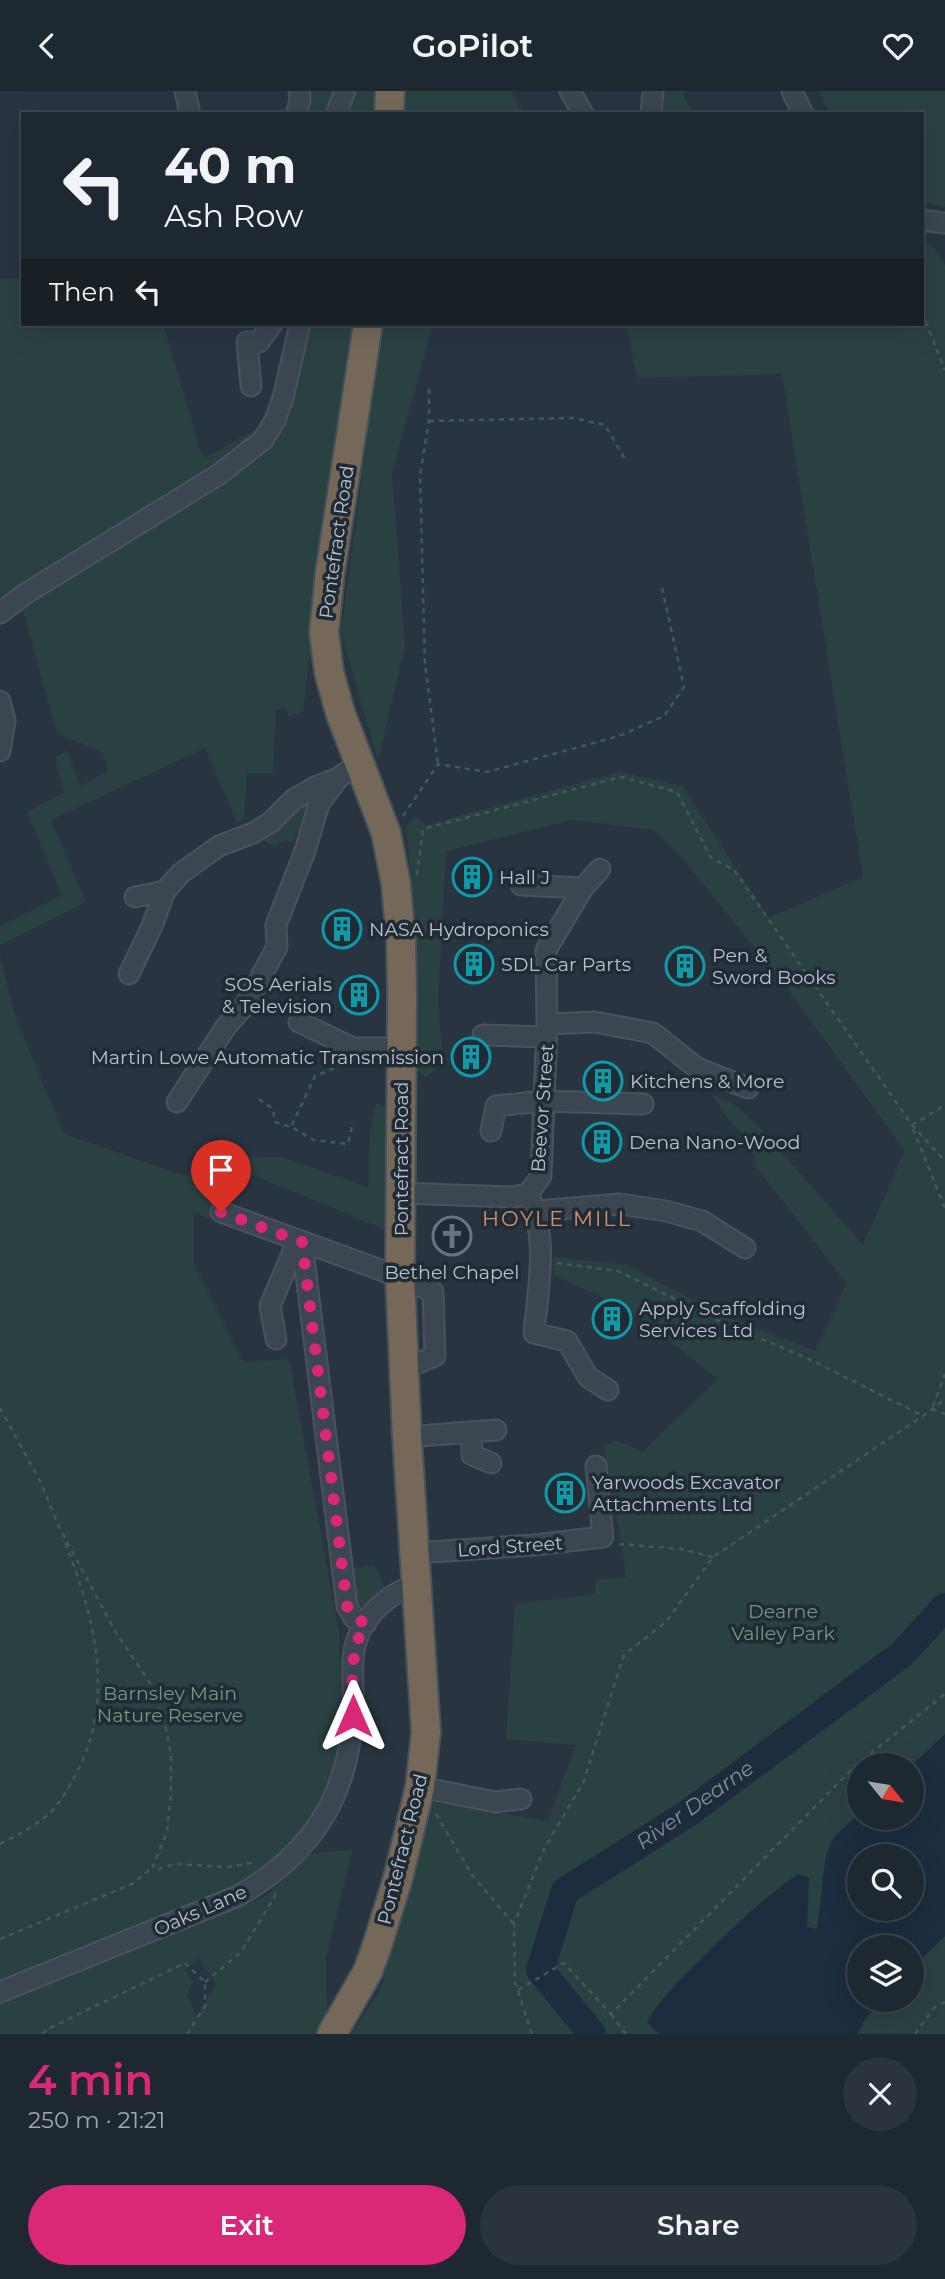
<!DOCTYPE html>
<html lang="en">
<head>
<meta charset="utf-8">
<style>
	:root { --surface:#1e2830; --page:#2b343c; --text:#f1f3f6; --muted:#a1a6ab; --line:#3c444c; --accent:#db2777 }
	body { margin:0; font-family:Montserrat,sans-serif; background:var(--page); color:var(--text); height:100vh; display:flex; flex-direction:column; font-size:26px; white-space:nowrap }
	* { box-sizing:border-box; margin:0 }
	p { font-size:23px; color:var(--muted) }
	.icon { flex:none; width:38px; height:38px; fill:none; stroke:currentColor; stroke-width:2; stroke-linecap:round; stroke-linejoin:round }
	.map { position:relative; height:1943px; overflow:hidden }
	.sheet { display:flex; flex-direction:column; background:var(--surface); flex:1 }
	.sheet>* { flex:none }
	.guide { position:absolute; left:21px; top:21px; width:903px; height:214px; border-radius:0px; box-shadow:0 7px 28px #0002,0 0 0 2px var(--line); background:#1e2830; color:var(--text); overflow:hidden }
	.needle { width:46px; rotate:120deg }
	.buttons { position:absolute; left:847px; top:1662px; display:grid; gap:14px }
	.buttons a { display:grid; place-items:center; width:77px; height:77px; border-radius:50%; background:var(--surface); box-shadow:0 7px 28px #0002,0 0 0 2px var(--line); font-size:35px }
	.pin { position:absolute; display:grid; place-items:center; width:60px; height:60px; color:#fff; margin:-72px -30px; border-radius:50% 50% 50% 0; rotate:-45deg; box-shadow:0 0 7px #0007 }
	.pin .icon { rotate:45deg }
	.me { position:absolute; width:77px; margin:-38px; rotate:0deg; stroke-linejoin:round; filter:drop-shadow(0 0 5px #0008) }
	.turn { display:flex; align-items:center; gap:24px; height:147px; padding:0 28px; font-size:32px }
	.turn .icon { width:91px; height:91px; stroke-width:2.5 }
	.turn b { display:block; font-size:49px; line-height:60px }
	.then { display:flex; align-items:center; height:66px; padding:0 28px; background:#0003; gap:14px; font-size:26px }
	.round { display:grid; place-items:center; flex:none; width:74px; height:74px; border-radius:37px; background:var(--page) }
	.headline { display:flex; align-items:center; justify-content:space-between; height:119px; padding:0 28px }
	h1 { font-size:42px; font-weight:600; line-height:52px; color:var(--accent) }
	.primary-button { display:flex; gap:14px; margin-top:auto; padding:14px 28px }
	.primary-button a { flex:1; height:80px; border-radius:42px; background:var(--accent); color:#fff; font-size:28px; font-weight:600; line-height:80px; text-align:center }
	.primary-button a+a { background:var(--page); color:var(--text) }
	header { display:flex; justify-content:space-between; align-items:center; height:91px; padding:0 28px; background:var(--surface); font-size:32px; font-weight:600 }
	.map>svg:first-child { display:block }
</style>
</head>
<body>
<header><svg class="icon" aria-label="back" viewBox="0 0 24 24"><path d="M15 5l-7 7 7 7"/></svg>GoPilot<svg class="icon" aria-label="heart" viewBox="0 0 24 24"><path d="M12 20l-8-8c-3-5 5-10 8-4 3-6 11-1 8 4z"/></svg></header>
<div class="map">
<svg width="945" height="1943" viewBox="0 0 945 1943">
	<rect width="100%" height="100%" fill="#283540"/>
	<path fill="#2a4142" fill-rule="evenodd" d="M307,0H374L373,23H301Z
		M402,0H511L524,23H400Z
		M667,0H687L683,3L693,23H660L662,3Z
		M819,0H945V116L922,112V23H830Z
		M922,151L932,153L945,174V1943H351L381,1898L431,1711L548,1730L576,1654L506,1648L515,1513L595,1503L596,1489L626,1486L622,1455L603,1355L617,1350L643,1360L718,1288L643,1229L606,1208L553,1184V1166L627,1174L722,1224L815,1260L847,1193L755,1074L750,1049L730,1030L712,1004L735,1014L761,1038L863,1154L905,1060L782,890L682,767L654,739L573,729L446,760L438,908L443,971L426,986L414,978L415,821L406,736L415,725L426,734L620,681L682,695L769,827L863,786L782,283L637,287L626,233H922ZM859,1675H912V1727H859ZM859,1766H912V1818H859ZM859,1857H912V1909H859Z
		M0,188H23V233H163L203,368L267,332L290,233H352L325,430L303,621L288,625L287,618H276L273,682H247L244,727L237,731L205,657L51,729L86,811L0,854V835L62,804L27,721L64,702L55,667L67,659L80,695L108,680L102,661L57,642L21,513L0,506Z
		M382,233H433L392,382L405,555L378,670L341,542Z
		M320,703L292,752L285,748L275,757L257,744L294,715Z
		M0,865L15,925L64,1043L188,1086L196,1066H281L368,1096L370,1041L376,1012L389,1016L386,1139L231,1075L209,1127L194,1122V1172L243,1271L289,1268L339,1541L342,1635L326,1702L285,1765L237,1798L0,1893Z
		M374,1474L385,1495L364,1516L353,1506L349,1478Z
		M353,1758L326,1866L327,1928L317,1943H0V1912L264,1806L310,1763ZM199,1867L216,1893L197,1926L187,1905L193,1889L185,1879Z"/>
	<path fill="#1b2d3e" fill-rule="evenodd" d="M945,1643V1845L912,1877V1857H859V1909H882L864,1930L857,1943H658L647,1931C660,1908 678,1891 696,1873C728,1841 761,1809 798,1783L809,1787L807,1836L817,1838L825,1770L829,1756L835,1745L859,1723V1727H912L911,1675ZM859,1766H912V1818H859Z"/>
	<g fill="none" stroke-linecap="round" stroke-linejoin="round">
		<path stroke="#1b2d3e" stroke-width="28" d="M592,1943L540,1879L565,1800L687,1723L902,1563L945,1516"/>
		<defs>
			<path id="minor" d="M185,0L190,23
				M570,0L583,23
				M792,0L803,23
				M296,23L300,10L299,0
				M336,23L345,0
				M651,23L653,0
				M922,129L945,132
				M251,295L247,251H259L272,233
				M0,522L25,503L218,384L263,349L275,329L283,307L300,233
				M0,610L5,630L0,660
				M521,794L583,797
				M135,806L165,800L181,782L219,755L253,742L271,731L293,709L315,696L338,687
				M129,883L152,835L165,800
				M299,931L353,957H401
				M547,933L594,931L653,942L697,977L748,997
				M483,944L546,946
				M177,1011L225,937L246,913L277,856L276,834L305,760L319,713L339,686L359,673
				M491,1040L496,1015L543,1010L643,1013
				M401,1102L513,1106L528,1103L541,1085L547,933L546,859L583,797L600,778
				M528,1103C549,1144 538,1197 534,1242L567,1250L588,1286L608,1299
				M537,1120L620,1113L666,1120L702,1130L745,1157
				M221,1121L400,1186L433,1201L435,1265L404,1278
				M302,1151L347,1515L354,1527L366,1532
				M276,1248L270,1215L294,1158L302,1151
				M471,1341L472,1364L491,1372
				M407,1346L496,1339
				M416,1462L534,1454L603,1446L596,1375
				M420,1696L495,1711L521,1708
				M0,1901L238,1805C287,1777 327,1737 343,1681C351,1656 353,1629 353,1602C353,1585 351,1565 357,1548C366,1522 392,1500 418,1493"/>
			<path id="highway" d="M389,23L390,0
				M332,1943L368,1880L376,1858L398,1787L420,1696L426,1641L407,1346L400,1186L402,907L401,851L396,793L386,742L340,621L329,581L324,541L330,482L368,233"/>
		</defs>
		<use href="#minor" stroke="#49525d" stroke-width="23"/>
		<use href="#highway" stroke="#47515b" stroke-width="32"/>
		<path stroke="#435959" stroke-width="2.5" stroke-dasharray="5 5" stroke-linecap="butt" d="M922,221L945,279
			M429,298V330L420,384L425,573L438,673
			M429,330L573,327L605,334L625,368
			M403,725L438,673L487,681L619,645L664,625L684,596L662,497
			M417,784L423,738L621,686L677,701L711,767L734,779L912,1034L945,1070
			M341,970L335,977L315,985L291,1036L314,1049L348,1053L353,1031
			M259,1008L273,1018L275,1031L291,1036
			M912,1034L945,1014
			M913,1038L945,1117
			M557,1172L618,1180L721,1231L811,1269L923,1325
			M933,1315L945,1283
			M0,1317L40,1390L59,1436L115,1540L150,1592L165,1633L171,1663V1703L167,1741L153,1775L156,1779L175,1773L228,1776L256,1771
			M932,1318L945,1323
			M619,1453L681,1458L713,1466
			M436,1723L472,1784L513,1832
			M0,1753C18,1744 35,1735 50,1722C60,1712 67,1699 74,1687C117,1609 95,1527 64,1449
			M0,1848L132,1793L153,1776
			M205,1891L241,1861L275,1805V1800
			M518,1899L564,1872L611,1923L855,1675L945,1603
			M611,1923L626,1943
			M42,1943L50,1937L185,1872L205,1891V1915L187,1943
			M532,1943L515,1891L514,1833L544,1758L583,1692L624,1564L666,1531L713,1466L923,1325L945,1308
			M915,1943L935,1916L945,1911"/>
		<use href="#minor" stroke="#3c4650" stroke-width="19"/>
		<use href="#highway" stroke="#766859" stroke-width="28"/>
	</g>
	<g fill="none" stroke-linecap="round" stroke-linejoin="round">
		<path stroke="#db2777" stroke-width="12" stroke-dasharray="0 21.6" d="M221,1121L302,1151L347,1515L354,1527L366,1532C348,1561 353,1593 353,1625"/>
	</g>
	<defs>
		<symbol id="building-ring" viewBox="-11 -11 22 22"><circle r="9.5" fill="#202b36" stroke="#0f9aa8" stroke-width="1.5"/><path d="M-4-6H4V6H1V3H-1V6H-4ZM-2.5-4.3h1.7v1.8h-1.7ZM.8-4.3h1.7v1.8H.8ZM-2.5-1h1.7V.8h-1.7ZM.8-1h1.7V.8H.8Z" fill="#0f9aa8"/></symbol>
		<symbol id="church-ring" viewBox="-11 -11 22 22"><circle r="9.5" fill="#202b36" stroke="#6b7280" stroke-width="1.5"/><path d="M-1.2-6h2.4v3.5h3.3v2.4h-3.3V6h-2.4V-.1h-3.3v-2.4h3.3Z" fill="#6b7280"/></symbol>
	</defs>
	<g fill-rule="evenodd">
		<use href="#building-ring" x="450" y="764" width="44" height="44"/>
		<use href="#building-ring" x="320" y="816" width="44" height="44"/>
		<use href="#building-ring" x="452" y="851" width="44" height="44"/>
		<use href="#building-ring" x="663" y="853" width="44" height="44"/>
		<use href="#building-ring" x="337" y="882" width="44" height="44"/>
		<use href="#building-ring" x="449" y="944" width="44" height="44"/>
		<use href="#building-ring" x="581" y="968" width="44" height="44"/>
		<use href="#building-ring" x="580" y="1029" width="44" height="44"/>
		<use href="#church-ring" x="430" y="1123" width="44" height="44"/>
		<use href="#building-ring" x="590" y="1206" width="44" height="44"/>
		<use href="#building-ring" x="543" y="1380" width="44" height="44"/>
	</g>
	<g text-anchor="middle" stroke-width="7" stroke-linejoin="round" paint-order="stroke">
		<g font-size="19" fill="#b9c1cb" stroke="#202b36">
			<text transform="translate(336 451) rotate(-82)" y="7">Pontefract Road</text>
			<text transform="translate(542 1017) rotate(-86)" y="7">Beevor Street</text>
			<text transform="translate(401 1068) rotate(-90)" y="7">Pontefract Road</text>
			<text transform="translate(510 1455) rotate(-4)" y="7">Lord Street</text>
			<text transform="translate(402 1758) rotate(-76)" y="7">Pontefract Road</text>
			<text transform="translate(200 1819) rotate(-24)" y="7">Oaks Lane</text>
		</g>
		<g font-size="19" fill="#b9c1cb" stroke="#202b36" text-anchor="start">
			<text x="499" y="793">Hall J</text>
			<text x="369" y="845">NASA Hydroponics</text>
			<text x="712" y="871">Pen &amp;<tspan x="712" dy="22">Sword Books</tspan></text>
			<text x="501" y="880">SDL Car Parts</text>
			<text x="332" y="900" text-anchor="end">SOS Aerials<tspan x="332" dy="22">&amp; Television</tspan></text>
			<text x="444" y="973" text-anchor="end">Martin Lowe Automatic Transmission</text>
			<text x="630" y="997">Kitchens &amp; More</text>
			<text x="629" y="1058">Dena Nano-Wood</text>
			<text x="452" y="1188" text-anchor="middle">Bethel Chapel</text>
			<text x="639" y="1224">Apply Scaffolding<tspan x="639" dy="22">Services Ltd</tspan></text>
			<text x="592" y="1398">Yarwoods Excavator<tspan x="592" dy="22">Attachments Ltd</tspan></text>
		</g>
		<g font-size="19" fill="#719a77" stroke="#202b36">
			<text x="783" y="1527">Dearne<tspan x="783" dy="22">Valley Park</tspan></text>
			<text x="170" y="1609">Barnsley Main<tspan x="170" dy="22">Nature Reserve</tspan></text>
		</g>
		<g font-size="21" letter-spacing="2" fill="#d1906e" stroke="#202b36">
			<text x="557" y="1135">HOYLE MILL</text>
		</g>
		<g font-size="21" font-style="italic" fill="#748fa7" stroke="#202b36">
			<text transform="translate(695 1714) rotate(-35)" y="7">River Dearne</text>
		</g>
	</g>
</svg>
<div class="buttons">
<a><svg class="needle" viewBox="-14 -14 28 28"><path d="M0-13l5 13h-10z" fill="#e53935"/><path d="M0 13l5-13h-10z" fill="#a1a6ab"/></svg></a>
<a><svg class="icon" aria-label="search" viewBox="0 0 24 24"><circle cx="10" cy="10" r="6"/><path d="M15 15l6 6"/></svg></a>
<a><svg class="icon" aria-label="layers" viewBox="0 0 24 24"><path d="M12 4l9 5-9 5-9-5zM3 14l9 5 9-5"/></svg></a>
</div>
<div class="pin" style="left:221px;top:1121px;background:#d93025"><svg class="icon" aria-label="arrive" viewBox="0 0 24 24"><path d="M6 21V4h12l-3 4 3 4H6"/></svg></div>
<svg class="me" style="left:353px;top:1625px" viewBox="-20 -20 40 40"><path d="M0-17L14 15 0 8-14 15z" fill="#db2777" stroke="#fff" stroke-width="4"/></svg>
<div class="guide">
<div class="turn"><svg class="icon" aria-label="left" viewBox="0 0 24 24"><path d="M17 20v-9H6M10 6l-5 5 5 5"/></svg><div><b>40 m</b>Ash Row</div></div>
<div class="then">Then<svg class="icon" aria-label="left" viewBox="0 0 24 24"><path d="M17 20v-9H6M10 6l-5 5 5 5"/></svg></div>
</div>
</div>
<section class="sheet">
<div class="headline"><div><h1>4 min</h1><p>250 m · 21:21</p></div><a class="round"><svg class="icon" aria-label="close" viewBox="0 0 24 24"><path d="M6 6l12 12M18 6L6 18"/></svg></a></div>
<div class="primary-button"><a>Exit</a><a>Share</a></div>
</section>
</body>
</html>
